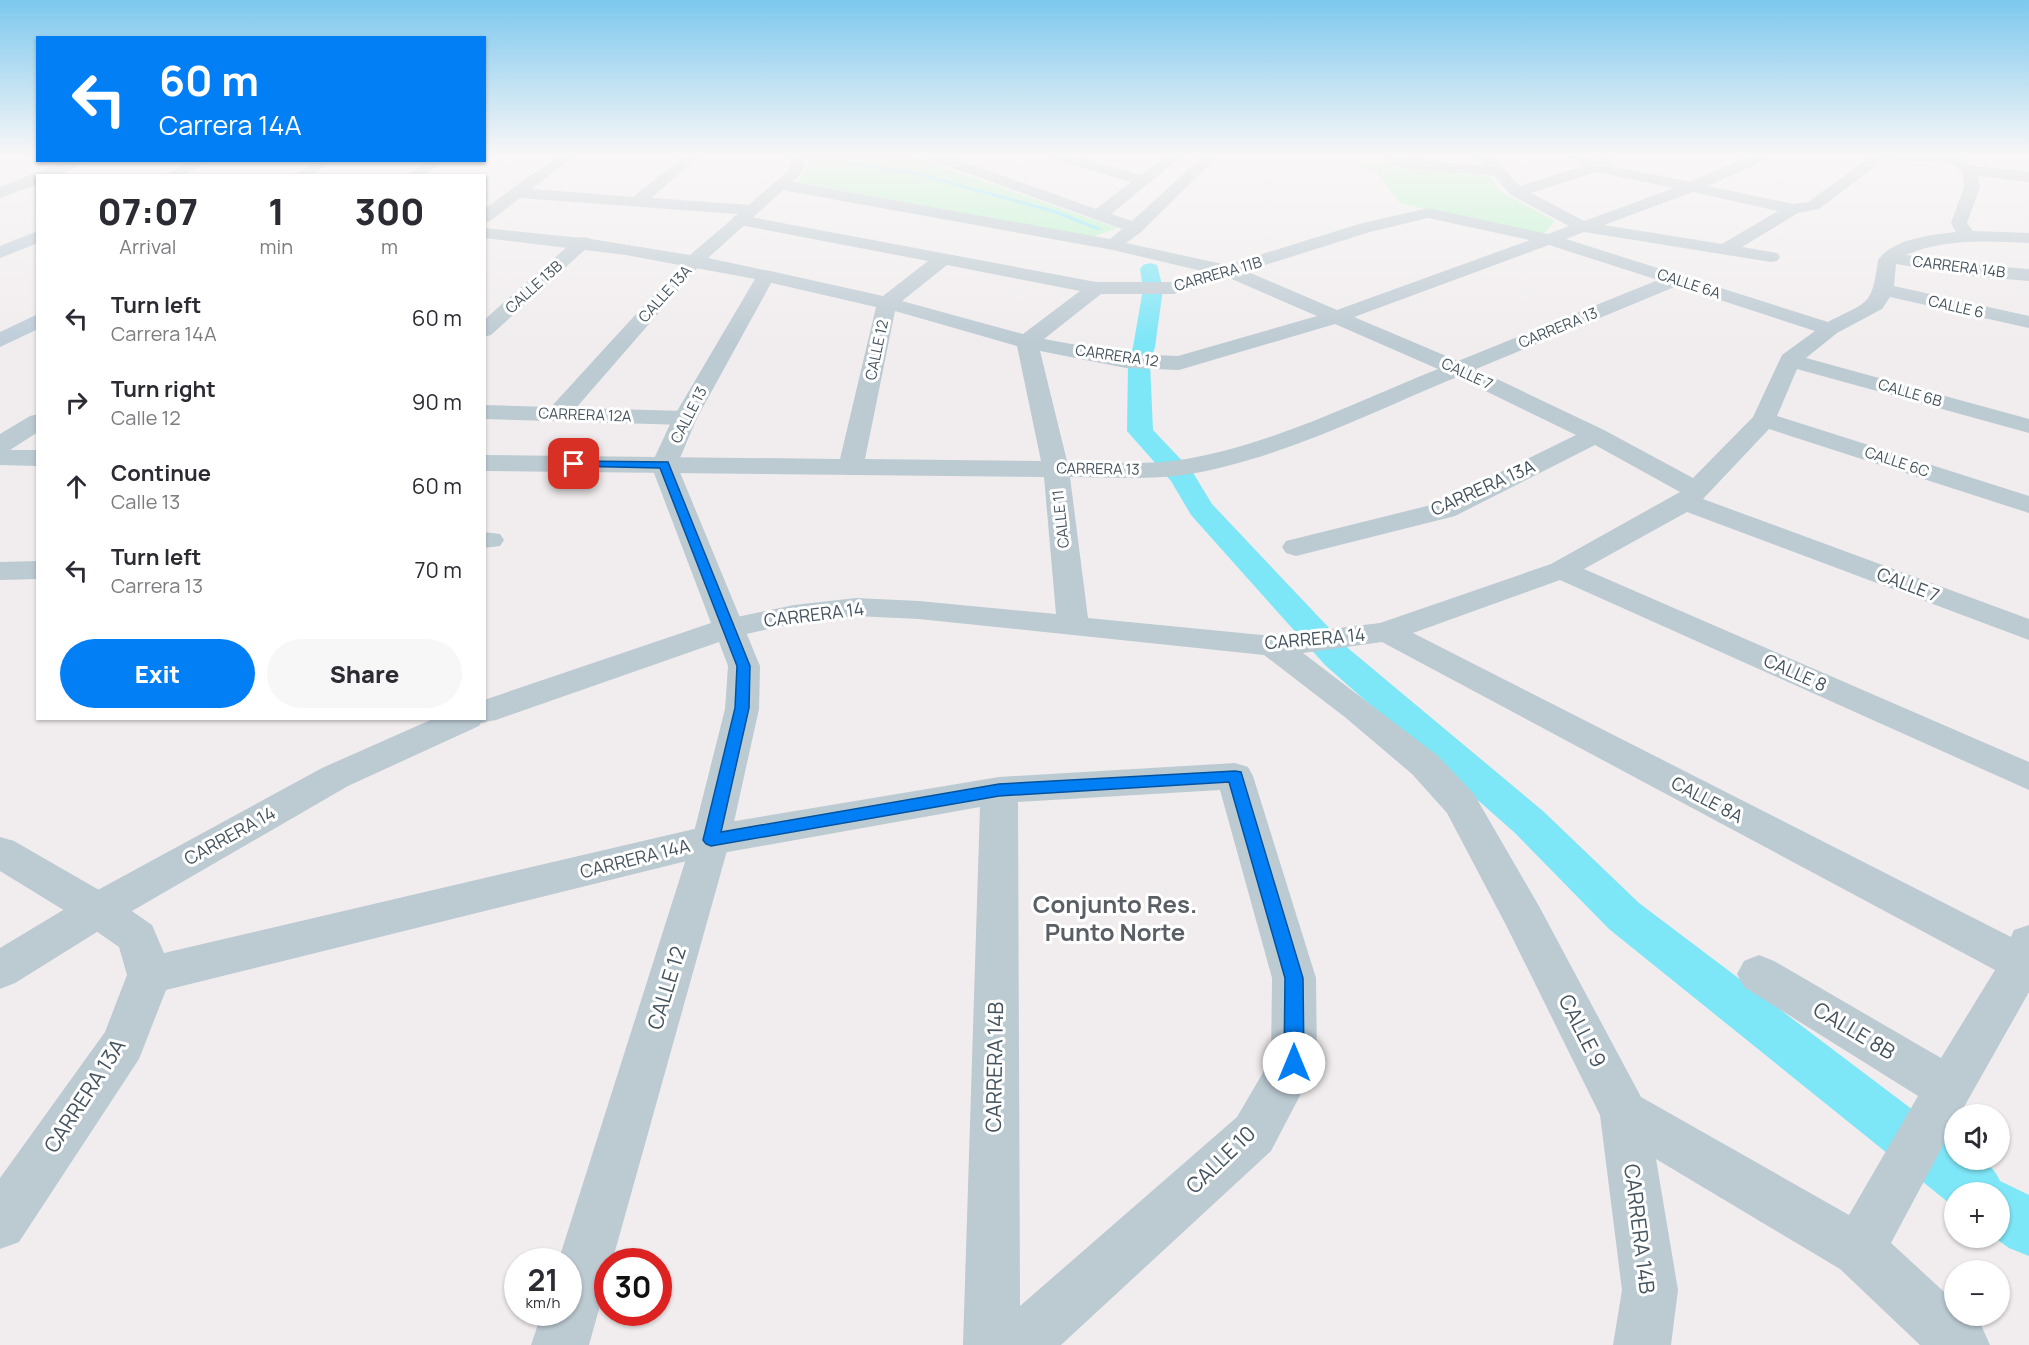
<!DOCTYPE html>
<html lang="en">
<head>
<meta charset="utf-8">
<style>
	:root { --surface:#fff; --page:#f7f7f7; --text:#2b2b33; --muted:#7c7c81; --accent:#037ff5 }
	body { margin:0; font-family:Manrope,sans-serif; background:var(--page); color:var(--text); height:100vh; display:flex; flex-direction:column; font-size:22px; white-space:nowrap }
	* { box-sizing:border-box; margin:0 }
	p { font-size:20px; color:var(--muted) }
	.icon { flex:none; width:33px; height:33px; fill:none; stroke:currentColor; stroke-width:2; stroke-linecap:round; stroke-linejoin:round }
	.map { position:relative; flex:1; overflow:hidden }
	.drawer { position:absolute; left:36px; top:174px; width:450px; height:546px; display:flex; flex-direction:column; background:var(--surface); border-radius:0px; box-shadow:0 2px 4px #0004 }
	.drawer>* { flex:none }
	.top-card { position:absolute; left:36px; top:36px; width:450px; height:126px; border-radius:0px; box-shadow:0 2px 4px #0004; background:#037ff5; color:#fff; overflow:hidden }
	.controls { position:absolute; left:1944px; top:1104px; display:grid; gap:12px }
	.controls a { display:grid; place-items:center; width:66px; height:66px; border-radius:50%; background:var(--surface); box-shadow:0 2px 4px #0004; font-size:30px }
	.speed { position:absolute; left:504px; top:1248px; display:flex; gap:12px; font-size:30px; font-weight:700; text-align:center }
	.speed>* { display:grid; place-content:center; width:78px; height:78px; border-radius:50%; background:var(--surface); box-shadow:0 2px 4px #0004; line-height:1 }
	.speed small { font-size:15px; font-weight:400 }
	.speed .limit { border:9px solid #d22; background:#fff; color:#111 }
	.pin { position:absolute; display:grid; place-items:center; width:51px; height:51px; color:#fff; margin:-26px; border-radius:12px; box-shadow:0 3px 9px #0006 }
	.me { position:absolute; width:66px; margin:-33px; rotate:0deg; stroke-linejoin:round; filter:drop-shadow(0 0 4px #0008) }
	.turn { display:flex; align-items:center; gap:21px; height:126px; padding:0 24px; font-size:27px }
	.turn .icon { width:78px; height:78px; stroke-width:2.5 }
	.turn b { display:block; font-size:42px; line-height:51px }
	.eta { display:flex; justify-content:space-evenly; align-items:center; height:102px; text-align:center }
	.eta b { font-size:36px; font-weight:800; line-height:42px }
	.action { display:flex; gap:12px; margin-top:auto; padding:12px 24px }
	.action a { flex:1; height:69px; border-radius:36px; background:var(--accent); color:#fff; font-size:24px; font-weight:800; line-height:69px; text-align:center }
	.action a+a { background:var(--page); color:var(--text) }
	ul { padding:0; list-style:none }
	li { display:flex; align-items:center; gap:18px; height:84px; padding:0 24px }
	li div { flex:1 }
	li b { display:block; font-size:22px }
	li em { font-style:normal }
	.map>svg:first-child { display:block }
</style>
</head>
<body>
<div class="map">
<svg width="2029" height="1345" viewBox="0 0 2029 1345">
	<rect width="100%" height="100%" fill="#f1edee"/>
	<path fill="#b6f4c9" d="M806,156H911L1117,228L1093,237L797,182L808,166Z
		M1386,163L1491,177L1499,191L1555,221L1541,236L1400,203L1377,173L1355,164Z"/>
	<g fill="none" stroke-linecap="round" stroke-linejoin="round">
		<path fill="#7de6f7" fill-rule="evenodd" d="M845,162L912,171L1058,211L1102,229L1097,230L1054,213L910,173L843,164Z"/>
		<path fill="#7de6f7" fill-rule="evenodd" d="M1150,263L1157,265L1163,289L1155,347L1150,363L1153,430L1192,471L1212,504L1349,649L1543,811L1639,903L1954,1141V1160C1975,1160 1991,1159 2000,1181L2029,1195V1256L2009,1248L1995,1238H2000V1192H1954V1207L1609,929L1515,833L1325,665L1191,515L1171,481L1127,431L1128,363L1133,347L1143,289L1140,269L1143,265Z"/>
		<path fill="#bccad2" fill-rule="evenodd" d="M558,156H574L532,189L633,197L684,156H700L651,198L751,205L759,210L751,215L520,198L490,221L484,222V209Z
			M926,156H947L1096,209L1131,182L1051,159L1049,156H1072L1141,175L1166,156H1182L1111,214L1132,221L1203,156H1218L1141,232L1126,243L1227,265L1359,224L1428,208L1548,234L1569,226L1511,195L1494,176L1406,168L1394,165L1384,156L1483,166L1473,156C1502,156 1501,169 1520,186L1583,166L1571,156H1588L1597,161L1607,159L1612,160L1614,163L1612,166L1690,182L1750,156H1769L1767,159L1708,186L1793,204L1808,202L1872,156H1888L1819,209L1798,213L1742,247L1777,253L1780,257L1777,261L1771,262L1584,232L1566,239L1828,322C1868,301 1872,307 1878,260C1894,238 1932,235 1956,232L1951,223L1964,187L1963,172L1944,159L1946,156H1956L1974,166L2029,172V182L1978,176L1980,187L1967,223L1973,231L2029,233V243C1988,241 1945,238 1906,255L1968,264L2029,269V281L1968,276L1896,264L1894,286L2029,316V328L1890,297L1882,309L1837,333L1806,358L2029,419V433L1797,369L1777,416L2029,496V513L1769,429L1703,499L2029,619V640L1687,512L1584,569L2029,762V790L1560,580L1413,633L2011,937L2014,930L2029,925V992L1960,1114H1954V1125L1891,1243L1954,1301V1316H1971L1981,1325L1990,1345H1920L1840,1269L1656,1159L1678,1290L1671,1345H1613L1622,1290L1600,1115L1507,927L1447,813L1412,774L1346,718L1264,655L919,619L856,616L794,623L729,638L718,635L713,628L718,621L794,605L856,598L919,601L1056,614L1044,477L484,471V455L840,459L876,307L759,280L757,276L759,272L766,270L883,296L928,261L740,225L732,220L734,216L740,215L1096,282H1173L1206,272L1113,250L782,190L774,185L782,180L1110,239L1122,229L928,159ZM1596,172L1674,188L1584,221L1531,193ZM1693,192L1778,211L1722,244L1604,225ZM1428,218L1530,240L1337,310L1246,271L1370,232ZM1549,245L1658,280L1458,361L1354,317ZM947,265L1080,291L1023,334L902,301ZM1227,277L1317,316L1178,356L1126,354L1044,339L1101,294H1174ZM1677,286L1815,331L1782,355L1753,417L1693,478L1604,430L1476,369ZM895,311L1017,346L1041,461L865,459ZM1335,324L1438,369C1358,401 1271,445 1186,459C1147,466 1106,462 1067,461L1040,351L1126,368L1179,370ZM1457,377L1576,435L1435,504L1286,541L1282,547L1286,553L1296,556L1455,516L1595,445L1680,492L1551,564L1380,623L1273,636L1088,618L1070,477C1108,477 1146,480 1183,475C1274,462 1372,412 1457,377ZM1382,642L1995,970L1941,1058L1774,961L1759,955L1744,961L1737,974L1744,987L1918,1096L1849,1215L1641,1097L1540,908L1474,794L1438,756L1303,653Z
			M68,160H89L58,176H38V184L0,198V187Z
			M427,160H444L425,176H407Z
			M583,237L589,238L592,242L589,246L491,335L484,337V320L577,238Z
			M696,254L702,255L705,259L702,263L576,408L685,411L693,413L697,418L693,423L685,425L484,419V405L551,407L690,255Z
			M38,414V432L10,450H38V466L0,465V434L30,416Z
			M484,532L500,534L504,540L500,546L484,548Z
			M38,561V579L0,580V562Z
			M1235,763L1248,767L1253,776L1316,978L1317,1063L1271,1151L1061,1345H963L980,807L711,855L166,990L139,1059L19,1242L0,1249V1178L105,1032L127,975L119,947L83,922L0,871V837L14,841L113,898L152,925L164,953L711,825L999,777ZM1220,790L1272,978L1271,1059L1237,1117L1020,1306L1018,802Z"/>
		<path fill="#bccad2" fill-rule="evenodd" d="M789,156H803L805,166L799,176L708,258L773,272L775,276L697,418L677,465L760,666L759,709L730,840L612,1262H608V1277L589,1345H531L542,1312H568V1262H558L692,840L725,709L728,666L719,642L496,720L481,723L479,726L348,786L113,922L15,983L0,989V948L83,898L322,768L435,718H484V700L711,623L651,465L673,418L755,279L626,255L484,238V228L591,239L690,255L787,172L791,164Z
			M1885,156H1956L1958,159L1951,163L1892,160Z"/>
		<path fill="#becdd9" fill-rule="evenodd" d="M191,160H211L183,176H163Z
			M316,160H334L312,176H293Z
			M38,231V243L0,258V246Z
			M38,314V329L0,347V332Z"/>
	</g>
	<linearGradient id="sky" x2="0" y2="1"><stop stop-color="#7dc8ee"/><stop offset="0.45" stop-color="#f9f7f7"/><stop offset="1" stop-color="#f9f7f7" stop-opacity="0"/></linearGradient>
	<rect width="2029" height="344" fill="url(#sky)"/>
	<path fill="#037ff5" stroke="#02539f" stroke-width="1.5" d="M574,461L668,462L750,666L749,708L721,832L999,784L1235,771L1241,772L1303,978L1304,1063L1301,1069L1294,1072L1287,1069L1284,1063L1285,978L1229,782L999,796L711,846L706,844L703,840L735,708L737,666L660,468L570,466V462Z"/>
	<g text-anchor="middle" stroke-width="6" stroke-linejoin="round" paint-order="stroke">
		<g font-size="15" fill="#44535e" stroke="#fff">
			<text transform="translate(1959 267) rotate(7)" y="5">CARRERA 14B</text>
			<text transform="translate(1218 274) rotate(-16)" y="5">CARRERA 11B</text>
			<text transform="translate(1689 284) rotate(18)" y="5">CALLE 6A</text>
			<text transform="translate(534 287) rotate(-42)" y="5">CALLE 13B</text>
			<text transform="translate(665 294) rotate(-48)" y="5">CALLE 13A</text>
			<text transform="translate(1956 307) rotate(13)" y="5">CALLE 6</text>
			<text transform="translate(1558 328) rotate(-22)" y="5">CARRERA 13</text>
			<text transform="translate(877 350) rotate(-78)" y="5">CALLE 12</text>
			<text transform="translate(1117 356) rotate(8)" y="5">CARRERA 12</text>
			<text transform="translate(1467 374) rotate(25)" y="5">CALLE 7</text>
			<text transform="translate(1910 393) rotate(16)" y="5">CALLE 6B</text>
			<text transform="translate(585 415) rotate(2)" y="5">CARRERA 12A</text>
			<text transform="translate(689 415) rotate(-63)" y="5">CALLE 13</text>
			<text transform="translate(1897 462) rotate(18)" y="5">CALLE 6C</text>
			<text transform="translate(1098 469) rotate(1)" y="5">CARRERA 13</text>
			<text transform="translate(1061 519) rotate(-96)" y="5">CALLE 11</text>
		</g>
		<g font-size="18" fill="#44535e" stroke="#fff">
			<text transform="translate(1483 488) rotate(-24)" y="6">CARRERA 13A</text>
			<text transform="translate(1908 585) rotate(21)" y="6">CALLE 7</text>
			<text transform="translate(814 615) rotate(-7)" y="6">CARRERA 14</text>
			<text transform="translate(1315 639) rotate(-5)" y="6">CARRERA 14</text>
			<text transform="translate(1795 673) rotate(24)" y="6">CALLE 8</text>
			<text transform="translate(1707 800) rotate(28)" y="6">CALLE 8A</text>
			<text transform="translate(230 836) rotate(-29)" y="6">CARRERA 14</text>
			<text transform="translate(635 859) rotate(-14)" y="6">CARRERA 14A</text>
		</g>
		<g font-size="21" fill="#44535e" stroke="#fff">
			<text transform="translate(667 988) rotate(-73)" y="7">CALLE 12</text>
			<text transform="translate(1582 1031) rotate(63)" y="7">CALLE 9</text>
			<text transform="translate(1854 1031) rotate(31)" y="7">CALLE 8B</text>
			<text transform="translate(995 1067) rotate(-89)" y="7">CARRERA 14B</text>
			<text transform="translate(85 1096) rotate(-57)" y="7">CARRERA 13A</text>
			<text transform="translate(1221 1160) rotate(-44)" y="7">CALLE 10</text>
			<text transform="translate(1639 1229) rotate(83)" y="7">CARRERA 14B</text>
		</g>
		<g font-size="24" font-weight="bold" fill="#595f64" stroke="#fff">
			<text x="1115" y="913">Conjunto Res.<tspan x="1115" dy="28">Punto Norte</tspan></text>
		</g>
	</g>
</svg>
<div class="controls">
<a><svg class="icon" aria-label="sound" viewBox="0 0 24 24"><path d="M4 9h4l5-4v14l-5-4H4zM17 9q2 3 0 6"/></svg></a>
<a>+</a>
<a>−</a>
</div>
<div class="speed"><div>21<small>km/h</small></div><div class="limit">30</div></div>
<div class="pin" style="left:574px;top:464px;background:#d93025"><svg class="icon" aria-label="arrive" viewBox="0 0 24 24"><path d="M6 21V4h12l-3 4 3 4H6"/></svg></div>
<svg class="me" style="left:1294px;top:1063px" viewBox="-20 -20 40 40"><circle r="19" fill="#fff"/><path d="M0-13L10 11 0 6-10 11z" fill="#037ff5"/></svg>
<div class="top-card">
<div class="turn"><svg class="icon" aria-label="left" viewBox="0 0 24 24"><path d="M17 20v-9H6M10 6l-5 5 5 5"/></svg><div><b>60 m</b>Carrera 14A</div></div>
</div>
<section class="drawer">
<div class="eta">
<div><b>07:07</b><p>Arrival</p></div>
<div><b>1</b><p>min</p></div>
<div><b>300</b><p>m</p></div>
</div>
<ul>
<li><svg class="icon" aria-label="left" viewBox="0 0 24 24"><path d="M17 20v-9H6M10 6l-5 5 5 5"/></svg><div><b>Turn left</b><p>Carrera 14A</p></div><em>60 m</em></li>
<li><svg class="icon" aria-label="right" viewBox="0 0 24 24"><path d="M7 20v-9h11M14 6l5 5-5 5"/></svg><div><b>Turn right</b><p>Calle 12</p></div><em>90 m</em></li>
<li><svg class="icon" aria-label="ahead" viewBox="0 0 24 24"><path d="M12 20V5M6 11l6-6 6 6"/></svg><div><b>Continue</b><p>Calle 13</p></div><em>60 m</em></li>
<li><svg class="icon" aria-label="left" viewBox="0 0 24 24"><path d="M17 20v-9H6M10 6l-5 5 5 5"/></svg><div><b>Turn left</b><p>Carrera 13</p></div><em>70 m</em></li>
</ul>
<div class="action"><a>Exit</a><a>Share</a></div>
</section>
</div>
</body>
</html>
